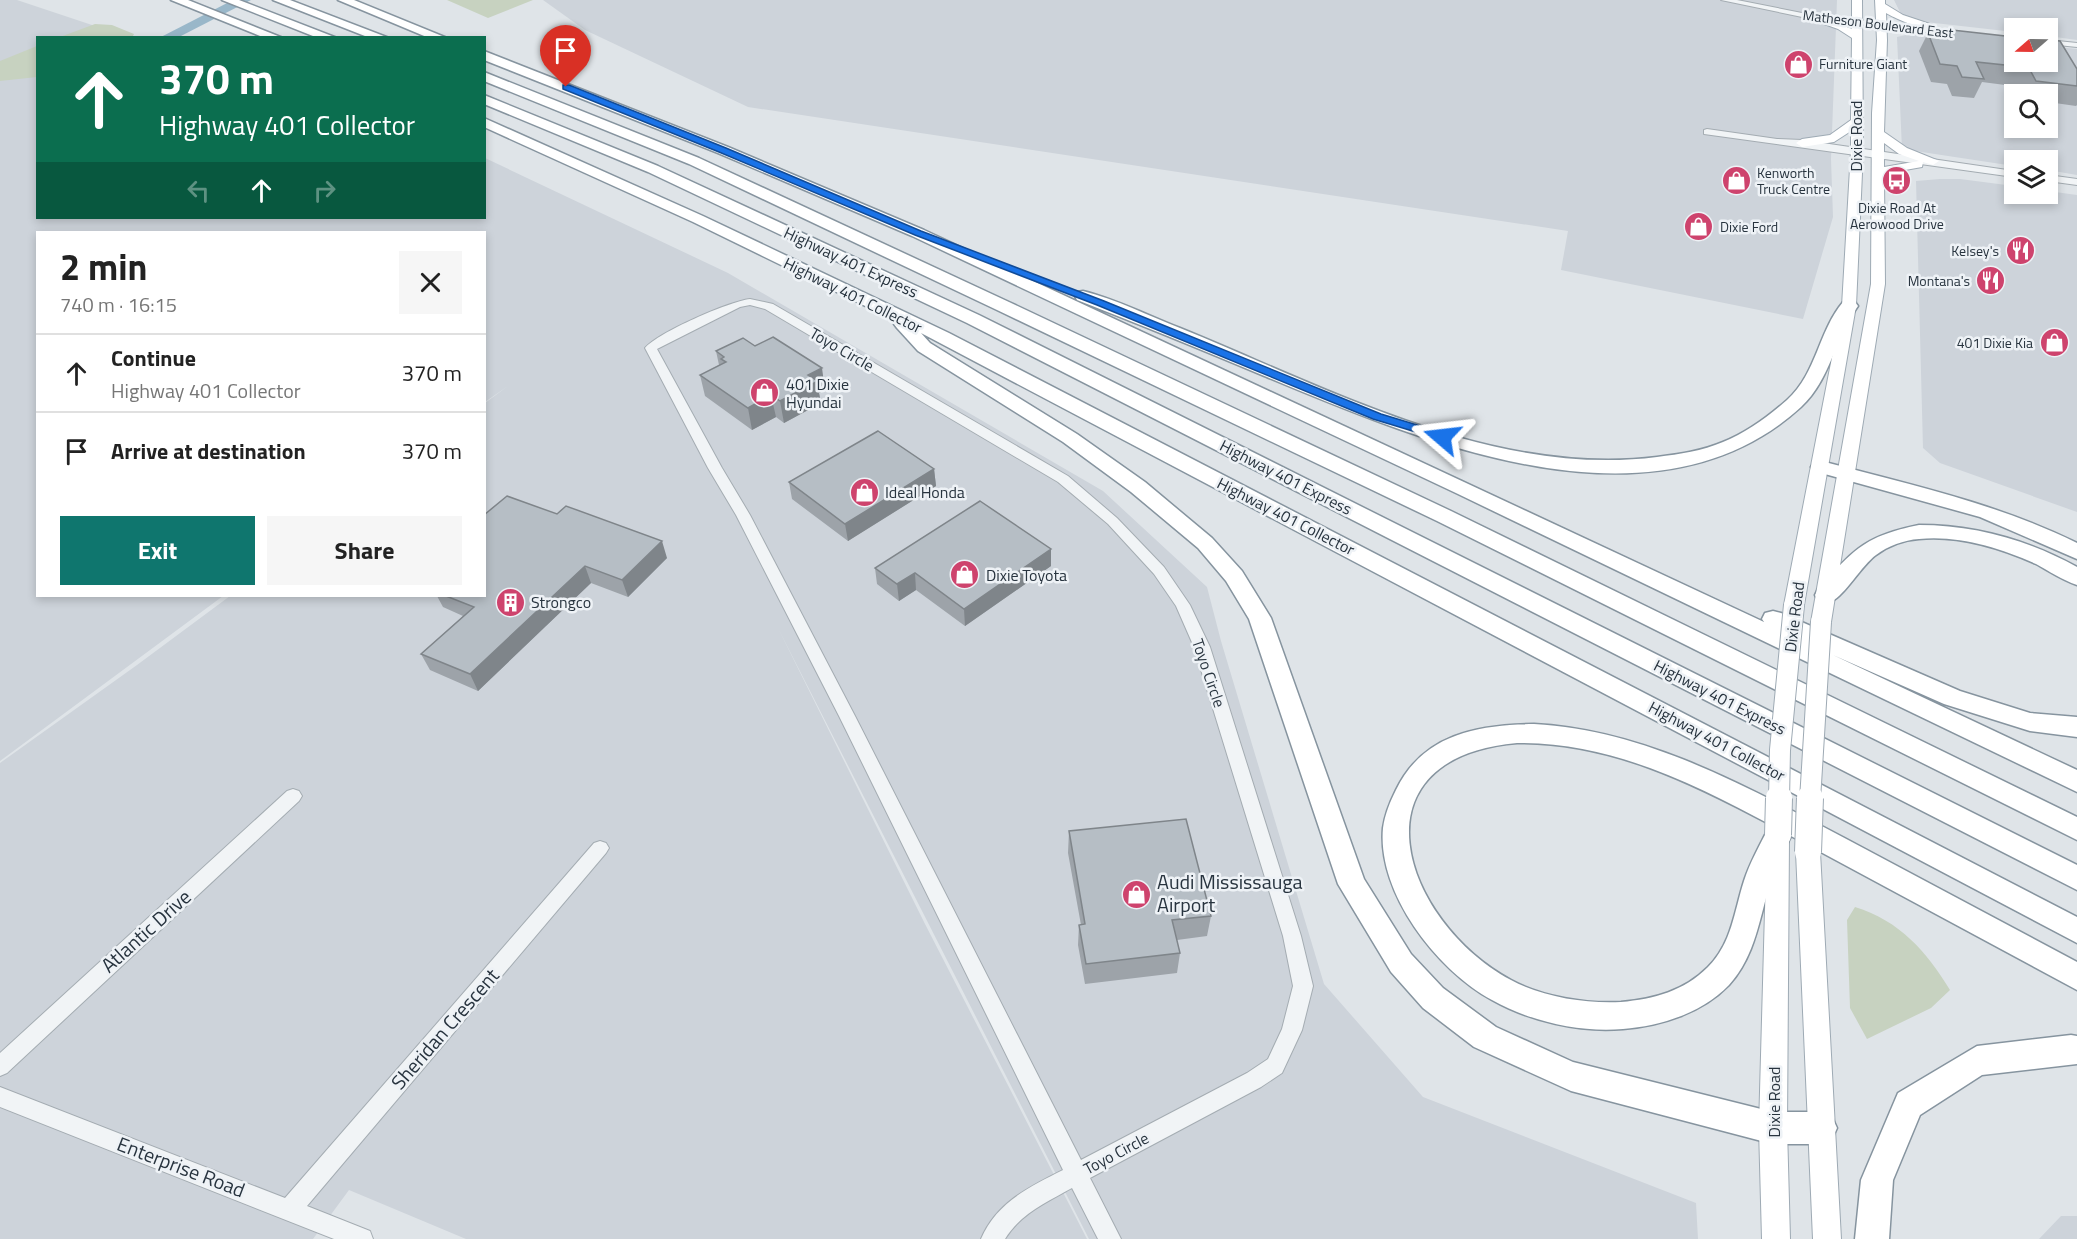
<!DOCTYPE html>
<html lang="en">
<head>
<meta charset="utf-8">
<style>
	:root { --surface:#fff; --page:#f6f6f6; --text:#222; --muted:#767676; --line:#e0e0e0; --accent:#0f766e }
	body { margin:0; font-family:"Titillium Web",sans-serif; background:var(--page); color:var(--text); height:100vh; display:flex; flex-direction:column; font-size:22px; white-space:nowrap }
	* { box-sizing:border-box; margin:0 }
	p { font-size:20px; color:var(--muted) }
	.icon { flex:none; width:33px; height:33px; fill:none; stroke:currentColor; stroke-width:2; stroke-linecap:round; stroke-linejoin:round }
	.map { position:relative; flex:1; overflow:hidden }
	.details { position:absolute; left:36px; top:231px; width:450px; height:366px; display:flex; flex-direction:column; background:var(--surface); border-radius:0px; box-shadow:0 3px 9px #0003 }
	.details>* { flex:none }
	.top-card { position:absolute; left:36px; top:36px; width:450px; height:183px; border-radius:0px; box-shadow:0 3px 9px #0003; background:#0b6e4f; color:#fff; overflow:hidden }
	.needle { width:39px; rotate:250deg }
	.tools { position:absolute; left:2004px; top:18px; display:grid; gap:12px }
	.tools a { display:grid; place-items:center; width:54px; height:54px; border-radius:0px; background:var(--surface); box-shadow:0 3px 9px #0003; font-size:30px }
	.pin { position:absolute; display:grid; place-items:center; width:51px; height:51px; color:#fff; margin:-62px -26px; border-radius:50% 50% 50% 0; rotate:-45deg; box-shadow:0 0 6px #0007 }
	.pin .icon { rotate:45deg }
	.me { position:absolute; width:66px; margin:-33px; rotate:287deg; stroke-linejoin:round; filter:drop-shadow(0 0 4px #0008) }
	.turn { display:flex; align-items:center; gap:21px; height:126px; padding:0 24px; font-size:27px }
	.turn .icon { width:78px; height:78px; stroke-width:2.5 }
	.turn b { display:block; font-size:42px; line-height:51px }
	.lanes { display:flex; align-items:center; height:57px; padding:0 24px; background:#0003; justify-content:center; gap:30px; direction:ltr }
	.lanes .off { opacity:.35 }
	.round { display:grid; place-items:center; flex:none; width:63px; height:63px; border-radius:0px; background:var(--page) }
	.overview { display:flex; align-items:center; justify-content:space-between; height:102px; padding:0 24px }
	h1 { font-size:36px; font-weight:700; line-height:45px }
	.button { display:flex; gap:12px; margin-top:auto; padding:12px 24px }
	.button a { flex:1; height:69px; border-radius:0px; background:var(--accent); color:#fff; font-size:24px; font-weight:700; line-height:69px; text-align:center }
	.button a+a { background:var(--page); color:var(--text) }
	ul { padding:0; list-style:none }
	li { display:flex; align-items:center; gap:18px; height:78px; padding:0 24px; border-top:2px solid var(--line) }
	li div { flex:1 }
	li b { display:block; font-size:22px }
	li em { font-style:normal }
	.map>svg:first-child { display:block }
</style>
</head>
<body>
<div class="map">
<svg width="2077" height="1239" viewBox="0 0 2077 1239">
	<rect width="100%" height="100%" fill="#dfe4e8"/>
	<path fill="#cdd3da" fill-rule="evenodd" d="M0,0H17L128,37L38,38V218H484L485,158L728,273L1103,491L1207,587L1221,641L1324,984L1423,1097L1696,1203L1698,1239H1089L779,630L925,924L1087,1239H466L349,1190L313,1239H0V763L137,665L230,596H484L485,403L508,386L485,402L484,232H38V596H223L0,761Z
		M543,0H1837L1831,159L1833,217L1803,319L1561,270L1568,231L748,107L585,30Z
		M1894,0H2077V40L2048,36V28H2014V32L1917,21L1901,14Z
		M1915,33L2014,43V62H2048V46L2077,49V175L2048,170V160H2014V166L1902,149L1897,37ZM2014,94H2048V128H2014Z
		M1940,179H1960L2014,186V194H2048V191L2077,195V512L1940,463L1923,448L1916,181Z
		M2061,1216H2077V1239H2039Z"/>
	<path fill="#c7d2c0" d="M447,0H533L488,18Z
		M95,24L112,25L134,34L132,38L60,37Z
		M37,46V77L0,81V61Z
		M1855,907C1900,921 1926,951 1950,990L1931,1008L1867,1039L1850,1008L1847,920Z"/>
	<path fill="#99b7c9" d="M233,0H251L179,37L159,38Z"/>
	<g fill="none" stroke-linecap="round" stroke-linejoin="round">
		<defs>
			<path id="minor" d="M1721,0H1737L1807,14L1961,32L1965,34L1961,36L1807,18Z
				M2048,40L2077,43V47L2048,44Z
				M1707,129L1777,139L1802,140L2014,171V177L1704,134V130Z
				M2048,175L2077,179V185L2048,181Z
				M750,299L773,304L1068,476L1117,518L1164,567L1190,605L1210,647L1301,936L1313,986L1302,1030L1282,1073L1261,1087L1090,1178L1121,1239H1098L1072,1188C1047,1202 1020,1214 1005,1239H981C996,1203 1029,1187 1063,1170L839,716L736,515L708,468L645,348C659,332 728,302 750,299ZM750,305L765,309L1058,482L1108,524L1154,574L1176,606L1194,647L1283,936L1293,986L1282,1029L1268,1059L1247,1073L1081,1160L855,716L750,515L722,468L657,349L740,307Z
				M293,789L299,791L302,796L299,801L7,1073L0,1076V1053L287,791Z
				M600,841L606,843L609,848L606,853L307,1206L370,1231L373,1239H334L0,1107V1087L285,1198L594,843Z"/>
			<path id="major" d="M1852,0H1862L1863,151L1856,306L1804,605L1801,610L1794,612L1787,610L1784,605L1842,306L1851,151V131L1834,142L1802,147L1796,143L1802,139L1830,135L1851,120L1852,38L1838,29L1802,16L1811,14L1852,29Z
				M1875,0H1885V4L1903,15L1936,26C1927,33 1896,19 1886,13L1887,40L1884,132L1907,148L1939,161L1933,165L1923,162L1922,167L1894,172L1884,178L1885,284L1831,622L1828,627L1821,629L1814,627L1811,622L1871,284L1872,113L1877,40ZM1884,143L1899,154L1919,161L1884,167Z
				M1778,828L1786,831L1789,838L1787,1128L1790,1239H1762L1759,1128L1767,838L1770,831Z
				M1808,842L1816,845L1820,852L1841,1239H1813L1796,852L1800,845Z"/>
			<path id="highway" d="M171,0H188L283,38H265Z
				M222,0H239L337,38H318Z
				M273,0H290L389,38H370Z
				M338,0H354L447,38H429Z
				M484,51L728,147L924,230L1764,622L1762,619L1765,613L1773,611L1781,613L1960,691L2030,713L2077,717V737L2030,731L1944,704L1833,655L2077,770V792L1458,494L912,236L718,153L484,60Z
				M484,72L699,158L1009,302L1451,511L2077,817V840L1437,521L997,310L689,164L484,81Z
				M484,95L658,166L979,315L2077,865V890L967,323L648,172L484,104Z
				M484,118L703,216L949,333L2077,917V943L921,333L930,343L1077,434L1145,482L1212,538L1242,571L1271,618L1364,879L1411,954L1443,988L1496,1027L1573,1062L1773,1112H1821L1832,1117L1837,1128L1832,1139L1821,1144H1773L1571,1091L1474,1047L1423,1008L1391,972L1338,884L1249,619L1226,581L1198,548L1131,492L1063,442L918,351L897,328L894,324L896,321L693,222L484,127Z
				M1083,291C1116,299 1149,316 1180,328C1328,388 1493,478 1657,457C1680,454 1702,451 1723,442C1746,433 1769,416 1787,400C1817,373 1818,332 1843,302H1855L1858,306C1834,339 1831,379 1801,407C1653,542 1418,440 1262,375C1200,349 1139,324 1077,300L1075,296L1077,292Z
				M1821,461C1908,484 1996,503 2077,543V559L1980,517L1814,471L1811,467L1814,463Z
				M1919,525C1975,525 2028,540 2077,567V585C2062,580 2049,571 2036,564C2000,548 1959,535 1919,539C1904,540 1888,546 1876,555C1862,565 1844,596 1832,601C1827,603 1823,602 1818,601L1815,595L1818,589C1854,550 1864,536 1919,525Z
				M1534,724C1649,730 1752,790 1852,842C1927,882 2002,922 2077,962V990L1791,836C1784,851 1776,865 1771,881C1759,918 1756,955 1729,985C1702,1013 1661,1026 1623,1029C1580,1033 1529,1021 1492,1000C1437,970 1377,893 1383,828C1385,814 1390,802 1396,790C1423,734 1477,725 1534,724ZM1517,743C1610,742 1693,783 1773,826L1769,827C1760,845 1750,862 1744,881C1734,912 1732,943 1708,967C1684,991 1654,999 1621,1002C1587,1004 1542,997 1511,980C1402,921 1348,758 1517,743Z
				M2071,1035L2077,1036V1064L1982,1075L1920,1115L1893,1180L1889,1239H1855L1861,1180L1898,1093L1977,1046Z"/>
		</defs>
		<use href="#minor" stroke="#a4acb2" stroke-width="2"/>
		<use href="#major" stroke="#9eaab4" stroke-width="2"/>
		<use href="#highway" stroke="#86949f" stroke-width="3"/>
		<use href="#minor" fill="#f1f4f6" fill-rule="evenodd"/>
		<use href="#major" fill="#fff" fill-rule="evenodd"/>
		<use href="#highway" fill="#fff" fill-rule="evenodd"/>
		<defs>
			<path id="major-bridge-far1" d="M1779,800L1780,750L1794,605
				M1810,800L1821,622"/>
			<path id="major-bridge" d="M1778,835L1779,798
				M1808,852L1810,798"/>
		</defs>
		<use href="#major-bridge-far1" stroke="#9eaab4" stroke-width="22" stroke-linecap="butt"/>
		<use href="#major-bridge" stroke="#9eaab4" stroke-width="28" stroke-linecap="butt"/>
		<use href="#major-bridge-far1" stroke="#fff" stroke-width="20"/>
		<use href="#major-bridge" stroke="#fff" stroke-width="26"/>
	</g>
	<path fill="#9da3a9" d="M1943,29L2010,37L2012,33L2077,69V105L2076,106L2048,102V94H2023L2020,89L2013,86L1982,82L1974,98L1952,96L1947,84L1931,82L1919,51L1928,33L1940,34Z
		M716,351L825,390L819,393L821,403L784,423L776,417L752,430L705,396L700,375L719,365Z
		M934,469L936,486L848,541L792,499L789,482Z
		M484,515L667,558L628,597L591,583L478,691L430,670L421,654L463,616L443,607L437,596H484Z
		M1051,566L965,626L916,590L899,601L877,584L875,568Z
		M1069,831L1211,916L1207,936L1177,940L1180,953L1177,973L1085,984L1078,945L1079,925H1081L1068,853Z"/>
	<path fill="#7f858a" d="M822,368L825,390L819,393L821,403L784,423L780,401L808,375Z
		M771,395L776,417L752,430L748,408Z
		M934,469L936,486L848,541L845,524Z
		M662,541L667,558L628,597L622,580Z
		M1051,549V566L965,626L964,609Z
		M585,566L591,583L478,691L470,674Z
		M915,573L916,590L899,601L897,584Z"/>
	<path fill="#b6bec5" stroke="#7f858a" stroke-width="1.5" d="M1943,29L2014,37V62H2048V40L2060,41L2077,69V86L2036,81L2030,70L2024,67L1976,62L1984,79L1962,77L1957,66L1940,64L1928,33L1945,35Z
		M773,337L822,368L808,375L818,381L780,401L771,395L748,408L700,375L726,362L721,359L724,357L716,351L743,338L755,346Z
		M878,431L934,469L845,524L789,482Z
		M507,496L557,514L566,506L662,541L622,580L585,566L470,674L421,654L474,607L446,596H484V515Z
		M980,501L1051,549L964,609L915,573L897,584L875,568Z
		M1186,819L1211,916L1172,920L1180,953L1086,964L1079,925L1085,924L1069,831Z"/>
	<path fill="#1a73e8" stroke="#114b97" stroke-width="1.5" d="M563,85H569L726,148L921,231L1104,301L1381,414L1447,434L1448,437L1442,440L1373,419L1097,305L915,235L719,152L563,89Z"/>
	<defs>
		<symbol id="shop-disc" viewBox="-11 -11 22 22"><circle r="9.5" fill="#ce436d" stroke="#eef2f6"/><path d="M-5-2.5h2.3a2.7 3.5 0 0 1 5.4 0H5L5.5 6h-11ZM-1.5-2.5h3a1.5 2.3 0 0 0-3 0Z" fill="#fff"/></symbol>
		<symbol id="bus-disc" viewBox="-11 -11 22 22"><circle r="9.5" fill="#ce436d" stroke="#eef2f6"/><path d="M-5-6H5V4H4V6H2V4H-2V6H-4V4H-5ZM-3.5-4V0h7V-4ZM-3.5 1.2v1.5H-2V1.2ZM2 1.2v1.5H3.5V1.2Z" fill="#fff"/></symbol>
		<symbol id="restaurant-disc" viewBox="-11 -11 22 22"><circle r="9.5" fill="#ce436d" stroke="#eef2f6"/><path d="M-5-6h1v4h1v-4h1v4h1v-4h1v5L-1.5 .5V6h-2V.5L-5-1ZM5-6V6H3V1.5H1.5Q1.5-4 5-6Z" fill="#fff"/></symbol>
		<symbol id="building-disc" viewBox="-11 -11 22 22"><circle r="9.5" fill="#ce436d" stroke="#eef2f6"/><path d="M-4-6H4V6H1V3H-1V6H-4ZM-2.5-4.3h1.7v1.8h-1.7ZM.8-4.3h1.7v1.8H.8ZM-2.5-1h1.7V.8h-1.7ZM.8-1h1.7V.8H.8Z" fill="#fff"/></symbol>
	</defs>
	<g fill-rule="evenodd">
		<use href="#shop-disc" x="1782" y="48" width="33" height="33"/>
		<use href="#shop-disc" x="1720" y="164" width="33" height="33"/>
		<use href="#bus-disc" x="1880" y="164" width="33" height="33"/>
		<use href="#shop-disc" x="1682" y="210" width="33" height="33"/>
		<use href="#restaurant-disc" x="2004" y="234" width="33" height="33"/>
		<use href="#restaurant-disc" x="1974" y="264" width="33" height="33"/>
		<use href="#shop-disc" x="2038" y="326" width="33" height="33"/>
		<use href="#shop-disc" x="748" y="376" width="33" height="33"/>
		<use href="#shop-disc" x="848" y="476" width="33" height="33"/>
		<use href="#shop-disc" x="948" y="558" width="33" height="33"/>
		<use href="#building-disc" x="494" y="586" width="33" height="33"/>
		<use href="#shop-disc" x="1120" y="878" width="33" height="33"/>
	</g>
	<g text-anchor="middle" stroke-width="5" stroke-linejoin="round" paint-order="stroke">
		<g font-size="14" fill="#28343f" stroke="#eef2f6">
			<text transform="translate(1878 24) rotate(7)" y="5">Matheson Boulevard East</text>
		</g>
		<g font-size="14" fill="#28343f" stroke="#eef2f6" text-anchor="start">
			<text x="1819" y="69">Furniture Giant</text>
			<text x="1757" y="178">Kenworth<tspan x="1757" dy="16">Truck Centre</tspan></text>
			<text x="1897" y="213" text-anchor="middle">Dixie Road At<tspan x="1897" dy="16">Aerowood Drive</tspan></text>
			<text x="1720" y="232">Dixie Ford</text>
			<text x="1999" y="256" text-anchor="end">Kelsey's</text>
			<text x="1970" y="286" text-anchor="end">Montana's</text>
			<text x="2033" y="348" text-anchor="end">401 Dixie Kia</text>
		</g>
		<g font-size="16" fill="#28343f" stroke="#eef2f6">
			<text transform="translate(1856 136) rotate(-90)" y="6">Dixie Road</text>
			<text transform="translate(851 262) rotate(25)" y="6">Highway 401 Express</text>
			<text transform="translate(853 295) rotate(26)" y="6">Highway 401 Collector</text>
			<text transform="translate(842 349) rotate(30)" y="6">Toyo Circle</text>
			<text transform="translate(1286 477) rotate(27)" y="6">Highway 401 Express</text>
			<text transform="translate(1286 516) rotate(27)" y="6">Highway 401 Collector</text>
			<text transform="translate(1794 617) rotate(-83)" y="6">Dixie Road</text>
			<text transform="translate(1209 673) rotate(71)" y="6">Toyo Circle</text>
			<text transform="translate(1720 697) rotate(27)" y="6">Highway 401 Express</text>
			<text transform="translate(1717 741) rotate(28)" y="6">Highway 401 Collector</text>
			<text transform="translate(1774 1102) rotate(-90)" y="6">Dixie Road</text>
			<text transform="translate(1116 1153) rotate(-28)" y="6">Toyo Circle</text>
		</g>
		<g font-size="16" fill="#28343f" stroke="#eef2f6" text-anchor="start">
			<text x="786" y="390">401 Dixie<tspan x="786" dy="18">Hyundai</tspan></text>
			<text x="885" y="498">Ideal Honda</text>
			<text x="986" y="581">Dixie Toyota</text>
			<text x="531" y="608">Strongco</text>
		</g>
		<g font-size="20" fill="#28343f" stroke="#eef2f6" text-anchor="start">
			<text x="1157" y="889">Audi Mississauga<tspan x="1157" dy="23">Airport</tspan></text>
		</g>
		<g font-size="20" fill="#28343f" stroke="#eef2f6">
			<text transform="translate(146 931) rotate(-42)" y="7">Atlantic Drive</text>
			<text transform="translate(445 1029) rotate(-49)" y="7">Sheridan Crescent</text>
			<text transform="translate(181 1167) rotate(21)" y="7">Enterprise Road</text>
		</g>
	</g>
</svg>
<div class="tools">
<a><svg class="needle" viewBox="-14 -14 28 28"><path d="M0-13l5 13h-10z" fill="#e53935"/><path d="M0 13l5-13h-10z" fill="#767676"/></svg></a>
<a><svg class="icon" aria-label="search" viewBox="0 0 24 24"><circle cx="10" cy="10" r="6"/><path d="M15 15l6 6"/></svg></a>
<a><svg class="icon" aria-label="layers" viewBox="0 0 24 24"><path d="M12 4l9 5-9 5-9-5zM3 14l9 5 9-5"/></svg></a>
</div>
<div class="pin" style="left:566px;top:87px;background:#d93025"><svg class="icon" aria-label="arrive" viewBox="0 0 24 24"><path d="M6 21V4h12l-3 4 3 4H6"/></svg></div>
<svg class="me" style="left:1442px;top:437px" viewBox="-20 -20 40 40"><path d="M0-17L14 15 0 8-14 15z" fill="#1a73e8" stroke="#fff" stroke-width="4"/></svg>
<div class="top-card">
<div class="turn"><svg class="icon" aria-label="ahead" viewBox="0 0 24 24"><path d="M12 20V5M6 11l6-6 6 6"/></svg><div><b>370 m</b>Highway 401 Collector</div></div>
<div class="lanes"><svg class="icon off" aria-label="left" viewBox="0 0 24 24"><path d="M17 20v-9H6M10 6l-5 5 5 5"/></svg><svg class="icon" aria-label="ahead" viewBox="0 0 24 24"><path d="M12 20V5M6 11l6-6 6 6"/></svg><svg class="icon off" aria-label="right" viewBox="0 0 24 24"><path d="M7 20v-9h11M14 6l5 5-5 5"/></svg></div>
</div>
<section class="details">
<div class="overview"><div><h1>2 min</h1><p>740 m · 16:15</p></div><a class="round"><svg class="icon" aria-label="close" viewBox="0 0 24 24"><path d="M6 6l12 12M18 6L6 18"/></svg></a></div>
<ul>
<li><svg class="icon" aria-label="ahead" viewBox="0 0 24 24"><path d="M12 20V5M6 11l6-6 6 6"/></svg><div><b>Continue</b><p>Highway 401 Collector</p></div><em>370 m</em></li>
<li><svg class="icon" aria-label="arrive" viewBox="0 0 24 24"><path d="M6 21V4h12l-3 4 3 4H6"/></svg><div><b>Arrive at destination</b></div><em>370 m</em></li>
</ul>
<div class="button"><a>Exit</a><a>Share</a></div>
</section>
</div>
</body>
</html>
